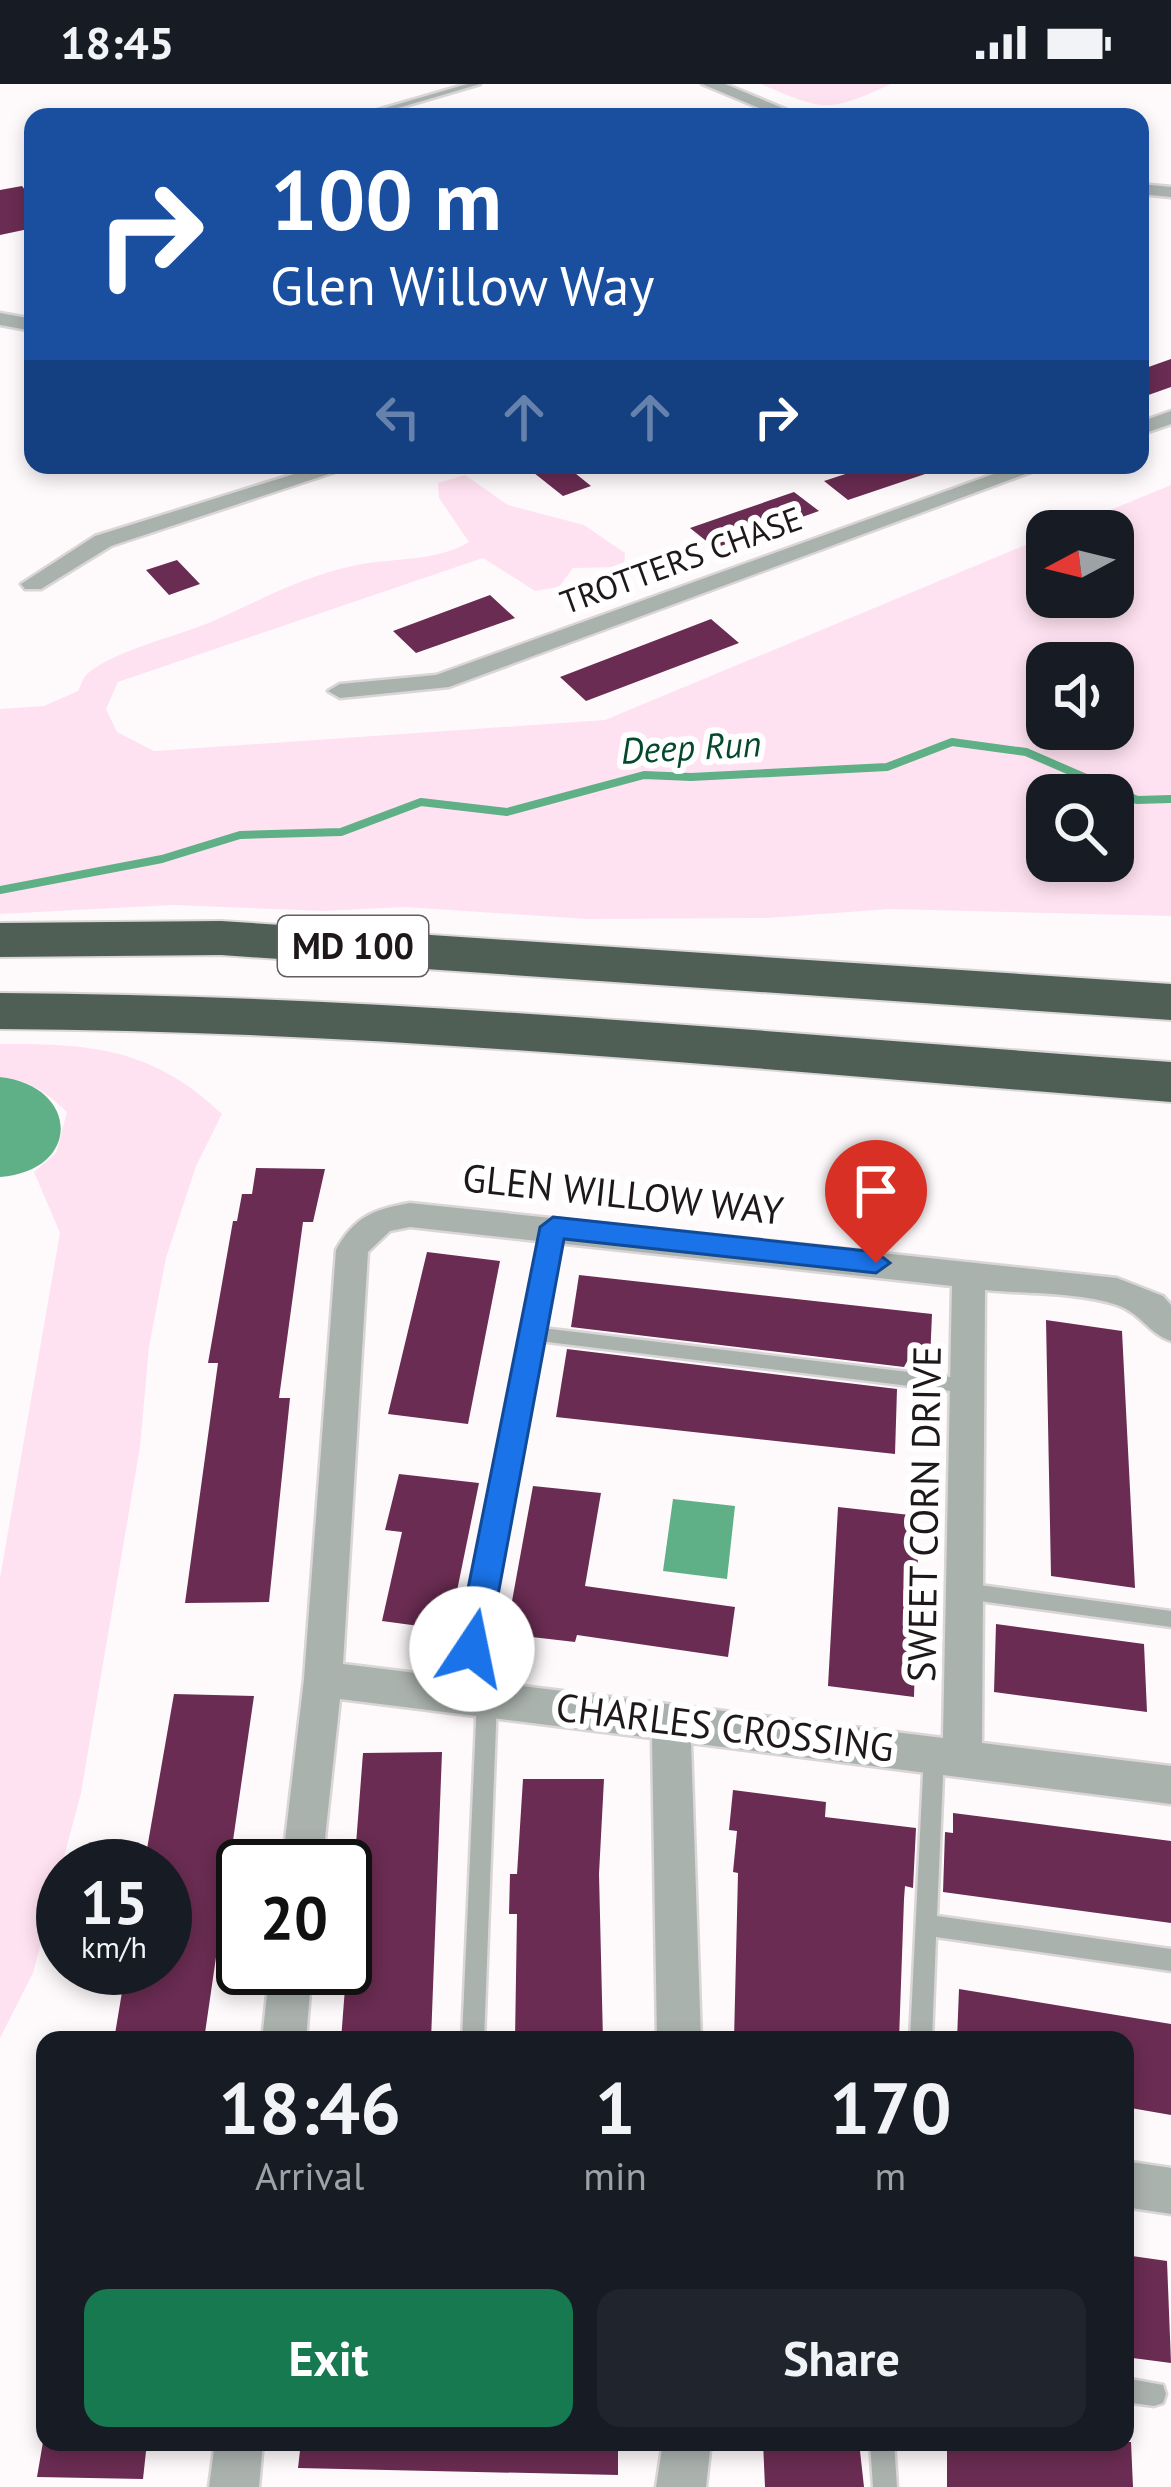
<!DOCTYPE html>
<html lang="en">
<head>
<meta charset="utf-8">
<style>
	:root { --surface:#171b24; --page:#20242c; --text:#f1f3f6; --muted:#9ea1a6; --accent:#167950 }
	body { margin:0; font-family:"PT Sans",sans-serif; background:var(--page); color:var(--text); height:100vh; display:flex; flex-direction:column; font-size:45px; white-space:nowrap }
	* { box-sizing:border-box; margin:0 }
	p { font-size:39px; color:var(--muted) }
	.icon { flex:none; width:66px; height:66px; fill:none; stroke:currentColor; stroke-width:2; stroke-linecap:round; stroke-linejoin:round }
	.map { position:relative; flex:1; overflow:hidden }
	.side { position:absolute; left:36px; top:1947px; width:1098px; height:420px; display:flex; flex-direction:column; background:var(--surface); border-radius:24px; box-shadow:0 6px 18px #0003 }
	.side>* { flex:none }
	.banner { position:absolute; left:24px; top:24px; width:1125px; height:366px; border-radius:24px; box-shadow:0 6px 18px #0003; background:#1a4fa0; color:#fff; overflow:hidden }
	.needle { width:78px; rotate:263deg }
	.controls { position:absolute; left:1026px; top:426px; display:grid; gap:24px }
	.controls a { display:grid; place-items:center; width:108px; height:108px; border-radius:24px; background:var(--surface); box-shadow:0 6px 18px #0003; font-size:60px }
	.speed { position:absolute; left:36px; top:1755px; display:flex; gap:24px; font-size:60px; font-weight:700; text-align:center }
	.speed>* { display:grid; place-content:center; width:156px; height:156px; border-radius:50%; background:var(--surface); box-shadow:0 6px 18px #0003; line-height:1 }
	.speed small { font-size:30px; font-weight:400 }
	.speed .limit { border:6px solid #111; border-radius:18px; background:#fff; color:#111 }
	.pin { position:absolute; display:grid; place-items:center; width:102px; height:102px; color:#fff; margin:-123px -51px; border-radius:50% 50% 50% 0; rotate:-45deg; box-shadow:0 0 12px #0007 }
	.pin .icon { rotate:45deg }
	.me { position:absolute; width:132px; margin:-66px; rotate:11deg; stroke-linejoin:round; filter:drop-shadow(0 0 9px #0008) }
	.turn { display:flex; align-items:center; gap:42px; height:252px; padding:0 48px; font-size:54px }
	.turn .icon { width:156px; height:156px; stroke-width:2.5 }
	.turn b { display:block; font-size:84px; line-height:102px }
	.lanes { display:flex; align-items:center; height:114px; padding:0 48px; background:#0003; justify-content:center; gap:60px; direction:ltr }
	.lanes .off { opacity:.35 }
	.eta { display:flex; justify-content:space-evenly; align-items:center; height:204px; text-align:center }
	.eta b { font-size:72px; font-weight:600; line-height:84px }
	.action { display:flex; gap:24px; margin-top:auto; padding:24px 48px }
	.action a { flex:1; height:138px; border-radius:24px; background:var(--accent); color:#fff; font-size:48px; font-weight:600; line-height:138px; text-align:center }
	.action a+a { background:var(--page); color:var(--text) }
	.status { display:flex; justify-content:space-between; align-items:center; height:84px; padding:0 60px; background:var(--surface); direction:ltr }
	.status svg { height:33px; fill:currentColor }
	.map>svg:first-child { display:block }
</style>
</head>
<body>
<div class="status"><b>18:45</b><svg viewBox="0 0 49 12"><path d="M0 12V9h3v3zM5 12V6h3v6zM10 12V3h3v9zM15 12V0h3v12zM26 1h20v11H26zM47 4h2v5h-2z"/></svg></div>
<div class="map">
<svg width="1171" height="2403" viewBox="0 0 1171 2403">
	<rect width="100%" height="100%" fill="#fefafc"/>
	<path fill="#ffe2f1" fill-rule="evenodd" d="M761,0H891C828,29 824,27 761,0Z
		M465,391L508,421L584,441L625,469L624,483L573,484L559,503L535,507L483,474L118,598L106,625L117,648L154,667L605,636L1047,452V513H1113V447H1059L1171,401V832L890,825L768,834L587,835L405,823L324,827L172,821L0,830V625L44,622L78,607C81,602 82,595 86,591C108,569 176,552 206,540C256,519 297,494 352,482C390,473 434,479 469,458L439,414L438,399ZM1047,579H1113V645H1047ZM1047,711H1113V777H1047Z
		M0,960C92,959 154,965 222,1030L196,1082L166,1174L149,1263L140,1363L81,1709L33,1889L0,1954V1494L60,1149L34,1088L56,1069L67,1028C46,1008 29,996 0,993Z"/>
	<path fill="#5fb087" d="M0,993C80,1002 82,1087 0,1093Z
		M673,1415L735,1422L727,1495L663,1487Z"/>
	<g fill="none" stroke-linecap="round" stroke-linejoin="round">
		<path stroke="#5fb087" stroke-width="8" d="M0,806L162,775L240,751L341,748L421,718L507,728L644,691L691,693L887,683L952,658L1026,668L1137,716L1171,715"/>
	</g>
	<path fill="#6a2c52" d="M22,102L33,116V144L0,151V106Z
		M1171,275V303L1140,314V286Z
		M524,381H565L591,402L563,412Z
		M873,381H936L937,386L848,416L824,397Z
		M794,408L819,427L715,464L690,444Z
		M177,476L200,500L169,511L146,486Z
		M490,511L515,534L416,569L393,547Z
		M711,535L739,559L586,617L560,593Z
		M256,1084L325,1085L313,1138H303L279,1314H290L269,1518L185,1519L218,1279H208L233,1137H237L242,1110H252Z
		M427,1168L500,1177L468,1340L388,1330Z
		M579,1191L932,1230L930,1276L909,1274L904,1283L571,1243Z
		M1046,1236L1122,1247L1135,1504L1051,1492Z
		M567,1265L897,1305L895,1370L556,1333Z
		M399,1390L479,1399L449,1546L382,1537L402,1448L385,1446Z
		M533,1402L601,1409L585,1502L735,1523L728,1573L577,1551L575,1558L506,1550Z
		M838,1423L919,1432L914,1613L828,1602Z
		M996,1540L1144,1560L1147,1628L994,1608Z
		M174,1610L254,1612L204,1956H114L126,1884H165V1782H144Z
		M442,1668L431,1956H341L363,1669Z
		M523,1695H604L599,1790L603,1956H515L517,1830H509L510,1790H517Z
		M733,1706L826,1718L825,1733L916,1744L913,1804L905,1802L904,1815L899,1956H734L738,1789L733,1788L737,1747L729,1746Z
		M953,1729L1171,1757V1839L943,1808L945,1748L953,1749Z
		M959,1905L1171,1940V2031L1125,2023V1956H957Z
		M1125,2171L1167,2177L1171,2279L1125,2273Z
		M43,2358H147L143,2395L37,2393Z
		M301,2358H618V2391L298,2384Z
		M763,2358H859L864,2403H765Z
		M947,2358H1131L1133,2403H947Z"/>
	<g fill="none" stroke-linecap="round" stroke-linejoin="round">
		<defs>
			<path id="lane" d="M467,0H480L371,32L364,30Z
				M553,1137L561,1143L542,1244L967,1295L973,1297L976,1302L973,1307L967,1309L539,1257L473,1610L470,1616L463,1619L456,1616L453,1610L545,1143Z
				M965,1499L1171,1527V1543L965,1515L958,1513L956,1507L958,1501Z
				M487,1606L494,1609L497,1615L484,1956H462L477,1615L480,1609Z
				M934,1660L941,1663L944,1669L937,1832L1171,1865V1887L936,1853L932,1956H910L924,1669L927,1663Z
				M1125,2294L1163,2301L1166,2310L1163,2319L1154,2322L1125,2318Z
				M870,2358H894L897,2403H873Z"/>
			<path id="street" d="M702,0H725L804,33H781Z
				M1140,100L1171,103V113L1140,110Z
				M0,229L33,235V247L0,241Z
				M1171,327V340L1140,351V338Z
				M323,381H356L111,462L41,505H25L21,500L95,452Z
				M1019,381H1050L449,603L340,614L328,607L340,600L436,591Z
				M410,1119L1117,1194L1163,1212L1171,1221V1257C1149,1250 1141,1229 1117,1221C1078,1208 1027,1210 985,1206L982,1659L1171,1682V1720L691,1659L701,1956H657L652,1654L340,1615L322,1782H282L304,1595L336,1166C354,1133 374,1125 410,1119ZM410,1143L952,1202L943,1654L343,1580L368,1168L390,1147Z
				M270,1884H312L306,1956H262Z
				M1125,2077L1171,2084V2130L1125,2123Z
				M215,2358H263L259,2403H209Z
				M663,2358H711L706,2403H656Z"/>
			<path id="highway" d="M221,837L1171,900V936L221,871L0,873V839Z
				M0,909C391,911 781,950 1171,978V1018C781,988 391,947 0,945Z"/>
		</defs>
		<use href="#lane" stroke="#dad6d8" stroke-width="5"/>
		<use href="#street" stroke="#dad6d8" stroke-width="5"/>
		<use href="#highway" stroke="#dad6d8" stroke-width="4"/>
		<use href="#lane" fill="#aab2ad" fill-rule="evenodd"/>
		<use href="#street" fill="#aab2ad" fill-rule="evenodd"/>
		<use href="#highway" fill="#4f5f56" fill-rule="evenodd"/>
	</g>
	<path fill="#1a73e8" stroke="#114b97" stroke-width="3" d="M553,1133L876,1168L890,1179L876,1189L564,1155L488,1565L483,1575L472,1579L461,1575L456,1565L540,1143Z"/>
	<g text-anchor="middle" stroke-width="12" stroke-linejoin="round" paint-order="stroke">
		<g font-size="33" fill="#1e181b" stroke="#fff">
			<text transform="translate(681 476) rotate(-20)" y="12">TROTTERS CHASE</text>
		</g>
		<g font-size="36" font-style="italic" fill="#04492e" stroke="#fff">
			<text transform="translate(691 663) rotate(-3)" y="13">Deep Run</text>
		</g>
		<rect fill="#fff" stroke="#625d5f" stroke-width="3" x="278" y="832" width="150" height="60" rx="9"/>
		<g font-size="36" font-weight="bold" fill="#1e181b">
			<text x="353" y="875">MD 100</text>
		</g>
		<g font-size="39" fill="#1e181b" stroke="#fff">
			<text transform="translate(623 1110) rotate(6)" y="14">GLEN WILLOW WAY</text>
			<text transform="translate(924 1430) rotate(-89)" y="14">SWEET CORN DRIVE</text>
			<text transform="translate(725 1643) rotate(7)" y="14">CHARLES CROSSING</text>
		</g>
	</g>
</svg>
<div class="controls">
<a><svg class="needle" viewBox="-14 -14 28 28"><path d="M0-13l5 13h-10z" fill="#e53935"/><path d="M0 13l5-13h-10z" fill="#9ea1a6"/></svg></a>
<a><svg class="icon" aria-label="sound" viewBox="0 0 24 24"><path d="M4 9h4l5-4v14l-5-4H4zM17 9q2 3 0 6"/></svg></a>
<a><svg class="icon" aria-label="search" viewBox="0 0 24 24"><circle cx="10" cy="10" r="6"/><path d="M15 15l6 6"/></svg></a>
</div>
<div class="speed"><div>15<small>km/h</small></div><div class="limit">20</div></div>
<div class="pin" style="left:876px;top:1179px;background:#d93025"><svg class="icon" aria-label="arrive" viewBox="0 0 24 24"><path d="M6 21V4h12l-3 4 3 4H6"/></svg></div>
<svg class="me" style="left:472px;top:1565px" viewBox="-20 -20 40 40"><circle r="19" fill="#fff"/><path d="M0-13L10 11 0 6-10 11z" fill="#1a73e8"/></svg>
<div class="banner">
<div class="turn"><svg class="icon" aria-label="right" viewBox="0 0 24 24"><path d="M7 20v-9h11M14 6l5 5-5 5"/></svg><div><b>100 m</b>Glen Willow Way</div></div>
<div class="lanes"><svg class="icon off" aria-label="left" viewBox="0 0 24 24"><path d="M17 20v-9H6M10 6l-5 5 5 5"/></svg><svg class="icon off" aria-label="ahead" viewBox="0 0 24 24"><path d="M12 20V5M6 11l6-6 6 6"/></svg><svg class="icon off" aria-label="ahead" viewBox="0 0 24 24"><path d="M12 20V5M6 11l6-6 6 6"/></svg><svg class="icon" aria-label="right" viewBox="0 0 24 24"><path d="M7 20v-9h11M14 6l5 5-5 5"/></svg></div>
</div>
<section class="side">
<div class="eta">
<div><b>18:46</b><p>Arrival</p></div>
<div><b>1</b><p>min</p></div>
<div><b>170</b><p>m</p></div>
</div>
<div class="action"><a>Exit</a><a>Share</a></div>
</section>
</div>
</body>
</html>
